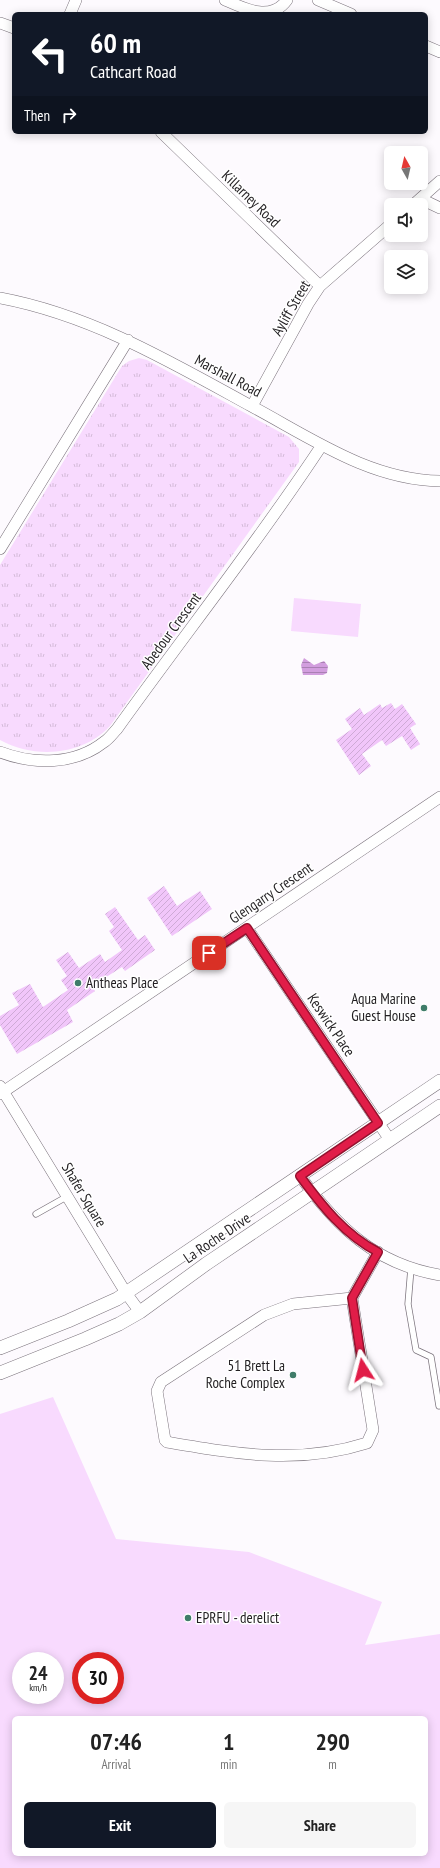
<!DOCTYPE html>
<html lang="en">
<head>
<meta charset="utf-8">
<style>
	:root { --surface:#fff; --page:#f6f6f6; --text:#222; --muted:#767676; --accent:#111827 }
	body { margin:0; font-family:"PT Sans Narrow",sans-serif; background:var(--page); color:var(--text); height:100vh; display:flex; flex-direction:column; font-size:15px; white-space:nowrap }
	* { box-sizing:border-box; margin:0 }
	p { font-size:13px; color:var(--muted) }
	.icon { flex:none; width:22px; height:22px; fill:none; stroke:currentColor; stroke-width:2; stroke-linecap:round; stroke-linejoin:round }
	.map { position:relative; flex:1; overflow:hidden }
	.details { position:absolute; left:12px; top:1716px; width:416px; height:140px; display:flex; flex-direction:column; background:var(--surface); border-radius:6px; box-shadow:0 2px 10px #0003 }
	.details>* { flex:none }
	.banner { position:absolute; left:12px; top:12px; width:416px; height:122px; border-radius:6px; box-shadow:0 2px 10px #0003; background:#111827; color:#fff; overflow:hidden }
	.needle { width:26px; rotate:352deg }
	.tools { position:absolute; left:384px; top:146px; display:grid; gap:8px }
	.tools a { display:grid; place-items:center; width:44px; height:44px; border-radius:6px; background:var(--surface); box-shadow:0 2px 10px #0003; font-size:20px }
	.speed { position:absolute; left:12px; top:1652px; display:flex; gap:8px; font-size:20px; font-weight:700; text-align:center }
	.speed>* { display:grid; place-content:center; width:52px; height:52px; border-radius:50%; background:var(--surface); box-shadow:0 2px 10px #0003; line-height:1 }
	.speed small { font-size:10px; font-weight:400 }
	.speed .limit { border:6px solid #d22; background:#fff; color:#111 }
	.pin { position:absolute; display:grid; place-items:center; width:34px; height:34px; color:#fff; margin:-17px; border-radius:8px; box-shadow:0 2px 6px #0006 }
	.me { position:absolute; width:44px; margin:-22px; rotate:351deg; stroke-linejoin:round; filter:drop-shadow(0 0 3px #0008) }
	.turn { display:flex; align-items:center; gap:14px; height:84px; padding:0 12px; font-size:18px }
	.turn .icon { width:52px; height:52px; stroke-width:2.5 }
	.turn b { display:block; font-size:28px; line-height:34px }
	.then { display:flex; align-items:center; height:38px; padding:0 12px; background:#0003; gap:8px; font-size:15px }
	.eta { display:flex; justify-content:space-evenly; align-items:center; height:68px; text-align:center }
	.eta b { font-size:24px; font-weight:700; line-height:28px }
	.primary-button { display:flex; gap:8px; margin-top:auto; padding:8px 12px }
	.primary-button a { flex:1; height:46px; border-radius:6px; background:var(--accent); color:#fff; font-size:16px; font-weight:700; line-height:46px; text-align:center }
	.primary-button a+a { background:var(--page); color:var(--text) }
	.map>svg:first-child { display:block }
</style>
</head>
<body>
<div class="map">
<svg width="440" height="1868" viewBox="0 0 440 1868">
	<defs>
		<pattern id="grass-tufts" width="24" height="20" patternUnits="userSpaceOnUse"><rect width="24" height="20" fill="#f8dafe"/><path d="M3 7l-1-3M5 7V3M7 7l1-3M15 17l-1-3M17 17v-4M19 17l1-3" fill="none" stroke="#d4bbd9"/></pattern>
		<pattern id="water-rules" width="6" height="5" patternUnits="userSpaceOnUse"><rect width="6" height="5" fill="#d29ede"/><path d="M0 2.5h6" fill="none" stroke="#aa80b4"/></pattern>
		<pattern id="building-hatch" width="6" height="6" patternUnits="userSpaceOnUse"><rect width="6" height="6" fill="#f1c6fa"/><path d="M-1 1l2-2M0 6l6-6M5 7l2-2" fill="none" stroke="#ceaad6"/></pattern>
	</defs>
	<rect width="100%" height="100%" fill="#fdfafe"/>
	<path fill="url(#grass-tufts)" d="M139,358L147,360L289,437L299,449V462L110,726C82,756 35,759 0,740V565L122,366L129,361Z"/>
	<path fill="#f8dafe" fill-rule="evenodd" d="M294,598L361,604L358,637L291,631Z
		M53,1397L116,1539L249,1552L382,1602L365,1645L440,1634V1868H0V1414ZM21,1661H55V1695H21ZM81,1661H115V1695H81ZM14,1718H426V1854H14Z"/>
	<path fill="url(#water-rules)" d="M304,658L314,665L324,661L328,666L327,673L323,675H303L301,665Z"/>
	<path fill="url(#building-hatch)" d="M391,703L395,709L402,704L416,724L410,728L420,744L411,750L402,736L386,746L382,740L362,754L371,766L359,775L336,740L352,729L345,719L360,708L364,715L380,704L382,708Z
		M164,886L177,906L200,891L212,909L172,936L147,898Z
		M115,907L138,940L145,935L155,950L125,971L122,967L92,986L95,991L67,1010L73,1022L17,1054L0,1025V1016L19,1005L12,993L30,984L43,1007L68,990L61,980L67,976L56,960L68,952L79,968L100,954L105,962L122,950L109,931L114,927L105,914Z"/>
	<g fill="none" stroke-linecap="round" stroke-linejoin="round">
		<defs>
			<path id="service" d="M36,1214L68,1196
				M411,1268L408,1304L416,1350L431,1357L439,1406"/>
			<path id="minor" d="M225,0C245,9 271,22 287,0
				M318,0L351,14
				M70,14L76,0
				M0,23L14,28
				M426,46L440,52
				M161,132L320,286
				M421,199L440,208
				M413,205L440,181
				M0,298C91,315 171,362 251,406C311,438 370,480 440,481
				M252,406L308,304L320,286L391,224
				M0,549L128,340
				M0,752C34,765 75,765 104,742C109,739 113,733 117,729C185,634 258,542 322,445
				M247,928L390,1140
				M0,1086L126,1293L140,1312
				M0,1094L440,797
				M300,1176C337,1227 375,1264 440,1275
				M352,1298L293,1304L264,1315L161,1382L157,1391L165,1440L167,1442C237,1454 298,1465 367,1443L373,1430L352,1298L378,1252"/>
			<path id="tertiary" d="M0,1348L68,1321L117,1299L440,1081
				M0,1373L85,1339L119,1324L140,1312L206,1264L440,1106"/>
		</defs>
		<use href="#service" stroke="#7b737c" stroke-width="7"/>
		<use href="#minor" stroke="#7b737c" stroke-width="12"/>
		<use href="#tertiary" stroke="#7b737c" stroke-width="14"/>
		<use href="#service" stroke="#fff" stroke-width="5.5"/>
		<use href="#minor" stroke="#fff" stroke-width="11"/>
		<use href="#tertiary" stroke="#fff" stroke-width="13"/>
	</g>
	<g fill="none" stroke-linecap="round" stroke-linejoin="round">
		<defs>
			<path id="route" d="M209,953L247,928L378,1123L300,1176C322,1206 345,1235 378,1252L352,1298L363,1370"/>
		</defs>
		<use href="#route" stroke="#92132f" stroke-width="10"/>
		<use href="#route" stroke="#e11d48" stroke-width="7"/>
	</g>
	<g fill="#3f7c69" stroke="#fff" stroke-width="1.5">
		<circle cx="78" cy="983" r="4"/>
		<circle cx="424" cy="1008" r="4"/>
		<circle cx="293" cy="1375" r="4"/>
		<circle cx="188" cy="1618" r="4"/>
	</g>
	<g text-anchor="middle" stroke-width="3" stroke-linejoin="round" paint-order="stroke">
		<g font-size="15" fill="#221f22" stroke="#fff">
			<text transform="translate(251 199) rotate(44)" y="5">Killarney Road</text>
			<text transform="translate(291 308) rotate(-60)" y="5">Ayliff Street</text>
			<text transform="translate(228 376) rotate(28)" y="5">Marshall Road</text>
			<text transform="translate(171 631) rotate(-54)" y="5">Abedour Crescent</text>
			<text transform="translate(271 893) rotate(-34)" y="5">Glengarry Crescent</text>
			<text transform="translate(331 1025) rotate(56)" y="5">Keswick Place</text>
			<text transform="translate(84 1195) rotate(59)" y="5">Shafer Square</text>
			<text transform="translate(217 1238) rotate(-34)" y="5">La Roche Drive</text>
		</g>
		<g font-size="15" fill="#221f22" stroke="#fff" text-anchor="start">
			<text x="86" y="988">Antheas Place</text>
			<text x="416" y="1004" text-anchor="end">Aqua Marine<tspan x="416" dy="17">Guest House</tspan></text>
			<text x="285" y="1371" text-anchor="end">51 Brett La<tspan x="285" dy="17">Roche Complex</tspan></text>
			<text x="196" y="1623">EPRFU - derelict</text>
		</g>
	</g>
</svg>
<div class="tools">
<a><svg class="needle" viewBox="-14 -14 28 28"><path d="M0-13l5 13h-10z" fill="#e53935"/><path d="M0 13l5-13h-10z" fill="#767676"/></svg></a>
<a><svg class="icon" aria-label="sound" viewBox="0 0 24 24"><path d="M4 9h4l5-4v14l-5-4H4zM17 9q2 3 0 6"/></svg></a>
<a><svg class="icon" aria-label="layers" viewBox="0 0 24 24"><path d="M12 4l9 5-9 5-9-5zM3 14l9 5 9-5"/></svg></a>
</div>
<div class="speed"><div>24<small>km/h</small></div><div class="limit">30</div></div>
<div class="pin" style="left:209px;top:953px;background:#d93025"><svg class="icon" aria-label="arrive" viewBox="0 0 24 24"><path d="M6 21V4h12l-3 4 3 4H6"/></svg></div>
<svg class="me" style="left:363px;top:1370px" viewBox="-20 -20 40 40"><path d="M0-17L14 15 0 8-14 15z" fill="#e11d48" stroke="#fff" stroke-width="4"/></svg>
<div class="banner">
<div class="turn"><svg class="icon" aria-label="left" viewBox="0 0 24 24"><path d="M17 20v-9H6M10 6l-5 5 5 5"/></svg><div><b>60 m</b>Cathcart Road</div></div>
<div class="then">Then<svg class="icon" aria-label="right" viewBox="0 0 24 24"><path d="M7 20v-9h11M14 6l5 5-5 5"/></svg></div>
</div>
<section class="details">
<div class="eta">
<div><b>07:46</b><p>Arrival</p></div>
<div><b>1</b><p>min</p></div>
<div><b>290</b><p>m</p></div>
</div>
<div class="primary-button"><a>Exit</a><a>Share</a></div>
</section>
</div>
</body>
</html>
